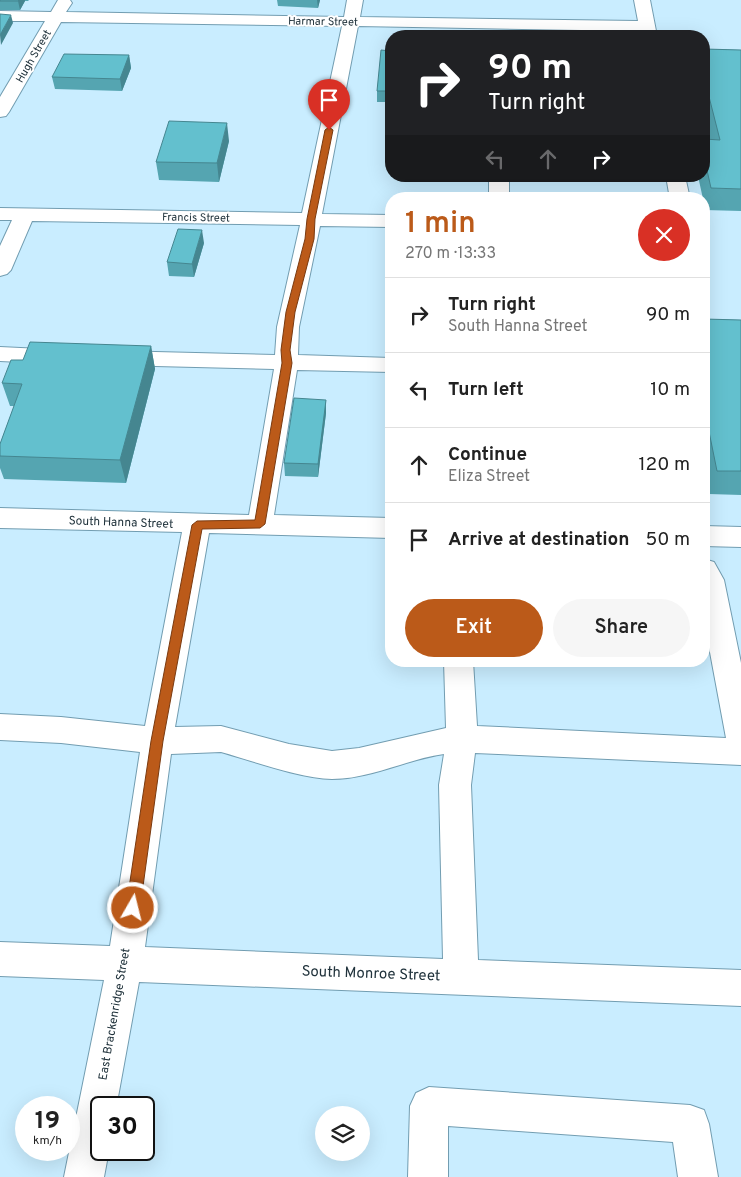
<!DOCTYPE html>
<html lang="en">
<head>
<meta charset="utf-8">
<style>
	:root { --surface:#fff; --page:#f6f6f6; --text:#222; --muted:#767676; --line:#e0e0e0; --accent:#bb5a19 }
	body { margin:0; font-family:Overpass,sans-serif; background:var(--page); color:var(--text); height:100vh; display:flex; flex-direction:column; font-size:19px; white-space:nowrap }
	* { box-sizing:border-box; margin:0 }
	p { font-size:16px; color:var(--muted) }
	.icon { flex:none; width:28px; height:28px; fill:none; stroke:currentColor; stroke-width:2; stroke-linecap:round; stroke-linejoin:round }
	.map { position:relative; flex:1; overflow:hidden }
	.details { position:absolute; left:385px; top:192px; width:325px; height:475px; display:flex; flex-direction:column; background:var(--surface); border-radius:20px; box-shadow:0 5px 20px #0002 }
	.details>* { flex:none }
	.guide { position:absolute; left:385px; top:30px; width:325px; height:152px; border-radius:20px; box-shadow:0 5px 20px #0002; background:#202124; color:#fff; overflow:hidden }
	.fabs { position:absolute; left:315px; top:1106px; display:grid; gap:10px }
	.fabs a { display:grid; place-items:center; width:55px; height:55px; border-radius:50%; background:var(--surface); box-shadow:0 5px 20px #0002; font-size:25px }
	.speed { position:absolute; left:15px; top:1096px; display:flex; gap:10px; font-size:25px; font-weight:700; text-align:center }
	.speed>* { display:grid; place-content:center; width:65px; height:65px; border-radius:50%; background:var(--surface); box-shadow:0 5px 20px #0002; line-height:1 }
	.speed small { font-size:12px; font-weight:400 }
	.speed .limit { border:2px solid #111; border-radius:8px; background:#fff; color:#111 }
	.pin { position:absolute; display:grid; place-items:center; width:42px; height:42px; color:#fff; margin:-51px -21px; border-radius:50% 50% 50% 0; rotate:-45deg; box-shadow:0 0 5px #0007 }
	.pin .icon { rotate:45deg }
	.me { position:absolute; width:55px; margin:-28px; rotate:8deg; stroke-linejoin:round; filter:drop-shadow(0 0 4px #0008) }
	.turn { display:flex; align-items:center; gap:18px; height:105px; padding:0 20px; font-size:22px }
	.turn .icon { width:65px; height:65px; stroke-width:2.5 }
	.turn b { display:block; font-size:35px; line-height:42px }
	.lanes { display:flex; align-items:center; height:48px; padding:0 20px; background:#0003; justify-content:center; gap:25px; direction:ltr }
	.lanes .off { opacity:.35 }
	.round { display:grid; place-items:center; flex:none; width:52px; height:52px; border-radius:26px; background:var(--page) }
	.head { display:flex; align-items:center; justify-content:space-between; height:85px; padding:0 20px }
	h1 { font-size:30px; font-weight:600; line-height:38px; color:var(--accent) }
	.cta { display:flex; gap:10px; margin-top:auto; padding:10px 20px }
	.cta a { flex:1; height:58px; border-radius:30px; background:var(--accent); color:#fff; font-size:20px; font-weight:600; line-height:58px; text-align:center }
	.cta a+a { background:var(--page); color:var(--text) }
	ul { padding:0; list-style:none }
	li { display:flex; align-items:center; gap:15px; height:75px; padding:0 20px; border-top:1px solid var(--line) }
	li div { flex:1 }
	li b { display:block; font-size:19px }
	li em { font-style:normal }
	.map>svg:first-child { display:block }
</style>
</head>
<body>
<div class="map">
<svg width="741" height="1177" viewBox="0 0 741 1177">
	<rect width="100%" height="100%" fill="#c9edff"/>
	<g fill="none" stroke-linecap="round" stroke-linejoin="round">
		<defs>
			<path id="minor" d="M58,0H70L72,3L66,12L344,17L347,0H363L360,17L638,21L634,0H650L657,36H641L640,31L358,26L322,214L391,215V227L320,226L299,327L298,355L391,358V372L297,370L274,515L391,518V538L209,533L175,727L221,726L289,744L332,751L359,748L446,728L444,661H473L477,726L726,738L704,620V559L714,562L724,580L741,663V765L475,753L471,785L478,960L741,970V1006L139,982L116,1108H101V1150H109L104,1177H64L104,980L0,976V942L110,946L140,752L61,743L0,740V714L61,717L145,726L182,532L0,528V508L249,515L274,369L115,365L107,363L104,358L107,353L115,351L275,355L277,327L300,225L32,221L11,270L7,274L0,276V246L12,220H0V208L302,213L342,26L61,22L9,112L6,116L0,117V97L45,21H0V11L51,12ZM221,752C253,761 299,778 332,779C371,779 407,759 444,754L439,785L443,959L145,947L171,754Z
				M489,176H509V199H489Z
				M666,176H685L690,199H670Z
				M0,347L62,350L70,352L73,357L70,362L62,364L0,361Z
				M704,526L741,527V547L704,546Z
				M429,1087L690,1105L704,1110L709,1124L718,1177H678L673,1142L448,1126V1177H408L410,1106L416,1093Z"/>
		</defs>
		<use href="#minor" stroke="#729db1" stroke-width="2"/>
		<use href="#minor" fill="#fff" fill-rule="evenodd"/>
	</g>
	<path fill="#55a5b1" d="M0,0H29L28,1H25L20,10H0Z
		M277,0H320L318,8L278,6Z
		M704,49L741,50V211L705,210L704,199H703L698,176H704V139H709L704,119Z
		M391,51V102H377V91Z
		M129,55L131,68L122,91L55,89L52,77Z
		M229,141L219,182L159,180L156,162Z
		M204,243L194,277L169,276L167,262Z
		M704,319L741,320V495L709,494L704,467Z
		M151,346L155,369L126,483L4,479L0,468V444L14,406H10L2,383L23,360Z
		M326,400V413L318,477L285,476L284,463Z"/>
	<path fill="#458690" d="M19,0H25V1L20,10L18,1Z
		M317,0H320L318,8Z
		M11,15L13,23L1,45L0,35Z
		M129,55L131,68L122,91L120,79Z
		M227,123L229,141L219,182L217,163Z
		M202,230L204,243L194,277L192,264Z
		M151,346L155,369L126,483L120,460Z
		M326,400V413L318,477V464Z"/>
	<path fill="#63c0ce" stroke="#458690" d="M0,0H19L18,1H0Z
		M0,14L11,15L0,35Z
		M704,49L741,50V189L711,188L704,157V139L720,140L704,77Z
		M381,50L391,51V91H377Z
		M64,54L129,55L120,79L52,77Z
		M169,121L227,123L217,163L156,162Z
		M178,229L202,230L192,264L167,262Z
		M704,319L741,320V471H717L704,407Z
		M30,342L151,346L120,460L0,456V444L22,384L2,383L11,360H23Z
		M294,398L326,400L318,464L284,463Z"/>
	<path fill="#bb5a19" stroke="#7a3a10" d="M329,127L333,130L315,219L314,239L295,312L290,350L292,363L265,524L260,528L202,529L163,741L140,908L138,912L133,914L128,912L126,908L151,741L192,525L197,521L255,520L282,363L281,350L286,312L305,239L307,219L325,130Z"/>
	<g text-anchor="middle" stroke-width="4" stroke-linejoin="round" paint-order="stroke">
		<g font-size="11" fill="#21333c" stroke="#fff">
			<text transform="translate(323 21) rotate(1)" y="4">Harmar Street</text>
			<text transform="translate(33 56) rotate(-60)" y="4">Hugh Street</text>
			<text transform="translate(196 217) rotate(1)" y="4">Francis Street</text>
		</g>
		<g font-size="12" fill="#21333c" stroke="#fff">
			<text transform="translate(121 522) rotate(2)" y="4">South Hanna Street</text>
			<text transform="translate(114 1014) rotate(-80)" y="4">East Brackenridge Street</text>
		</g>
		<g font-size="15" fill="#21333c" stroke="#fff">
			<text transform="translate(371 973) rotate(2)" y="5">South Monroe Street</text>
		</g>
	</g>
</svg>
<div class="fabs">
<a><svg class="icon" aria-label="layers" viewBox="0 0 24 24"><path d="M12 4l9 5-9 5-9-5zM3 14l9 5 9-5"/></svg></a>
</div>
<div class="speed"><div>19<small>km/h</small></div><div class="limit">30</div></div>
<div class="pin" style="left:329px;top:130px;background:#d93025"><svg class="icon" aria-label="arrive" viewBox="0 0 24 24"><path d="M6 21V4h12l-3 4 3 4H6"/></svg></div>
<svg class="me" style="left:133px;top:908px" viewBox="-20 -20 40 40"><circle r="17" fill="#bb5a19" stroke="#fff" stroke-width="3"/><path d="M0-11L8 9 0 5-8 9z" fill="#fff"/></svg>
<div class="guide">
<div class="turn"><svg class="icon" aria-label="right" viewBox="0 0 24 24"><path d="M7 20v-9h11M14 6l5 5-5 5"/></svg><div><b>90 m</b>Turn right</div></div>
<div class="lanes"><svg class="icon off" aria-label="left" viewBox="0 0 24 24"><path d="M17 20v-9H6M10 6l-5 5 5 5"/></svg><svg class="icon off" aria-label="ahead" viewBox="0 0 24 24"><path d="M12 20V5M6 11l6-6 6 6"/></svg><svg class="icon" aria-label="right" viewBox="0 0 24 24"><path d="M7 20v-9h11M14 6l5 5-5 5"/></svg></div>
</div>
<section class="details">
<div class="head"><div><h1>1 min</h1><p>270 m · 13:33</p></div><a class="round" style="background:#d93025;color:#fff"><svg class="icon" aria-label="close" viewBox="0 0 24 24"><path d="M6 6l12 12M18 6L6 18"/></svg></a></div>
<ul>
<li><svg class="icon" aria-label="right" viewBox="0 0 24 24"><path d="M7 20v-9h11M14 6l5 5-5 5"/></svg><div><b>Turn right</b><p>South Hanna Street</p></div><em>90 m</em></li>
<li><svg class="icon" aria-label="left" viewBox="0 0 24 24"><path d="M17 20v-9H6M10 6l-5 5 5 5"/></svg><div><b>Turn left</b></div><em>10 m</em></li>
<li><svg class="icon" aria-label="ahead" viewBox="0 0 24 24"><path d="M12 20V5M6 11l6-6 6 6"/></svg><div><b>Continue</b><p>Eliza Street</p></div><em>120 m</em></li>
<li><svg class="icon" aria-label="arrive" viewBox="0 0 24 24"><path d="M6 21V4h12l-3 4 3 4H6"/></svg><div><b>Arrive at destination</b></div><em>50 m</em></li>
</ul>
<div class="cta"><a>Exit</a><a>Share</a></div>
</section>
</div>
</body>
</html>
